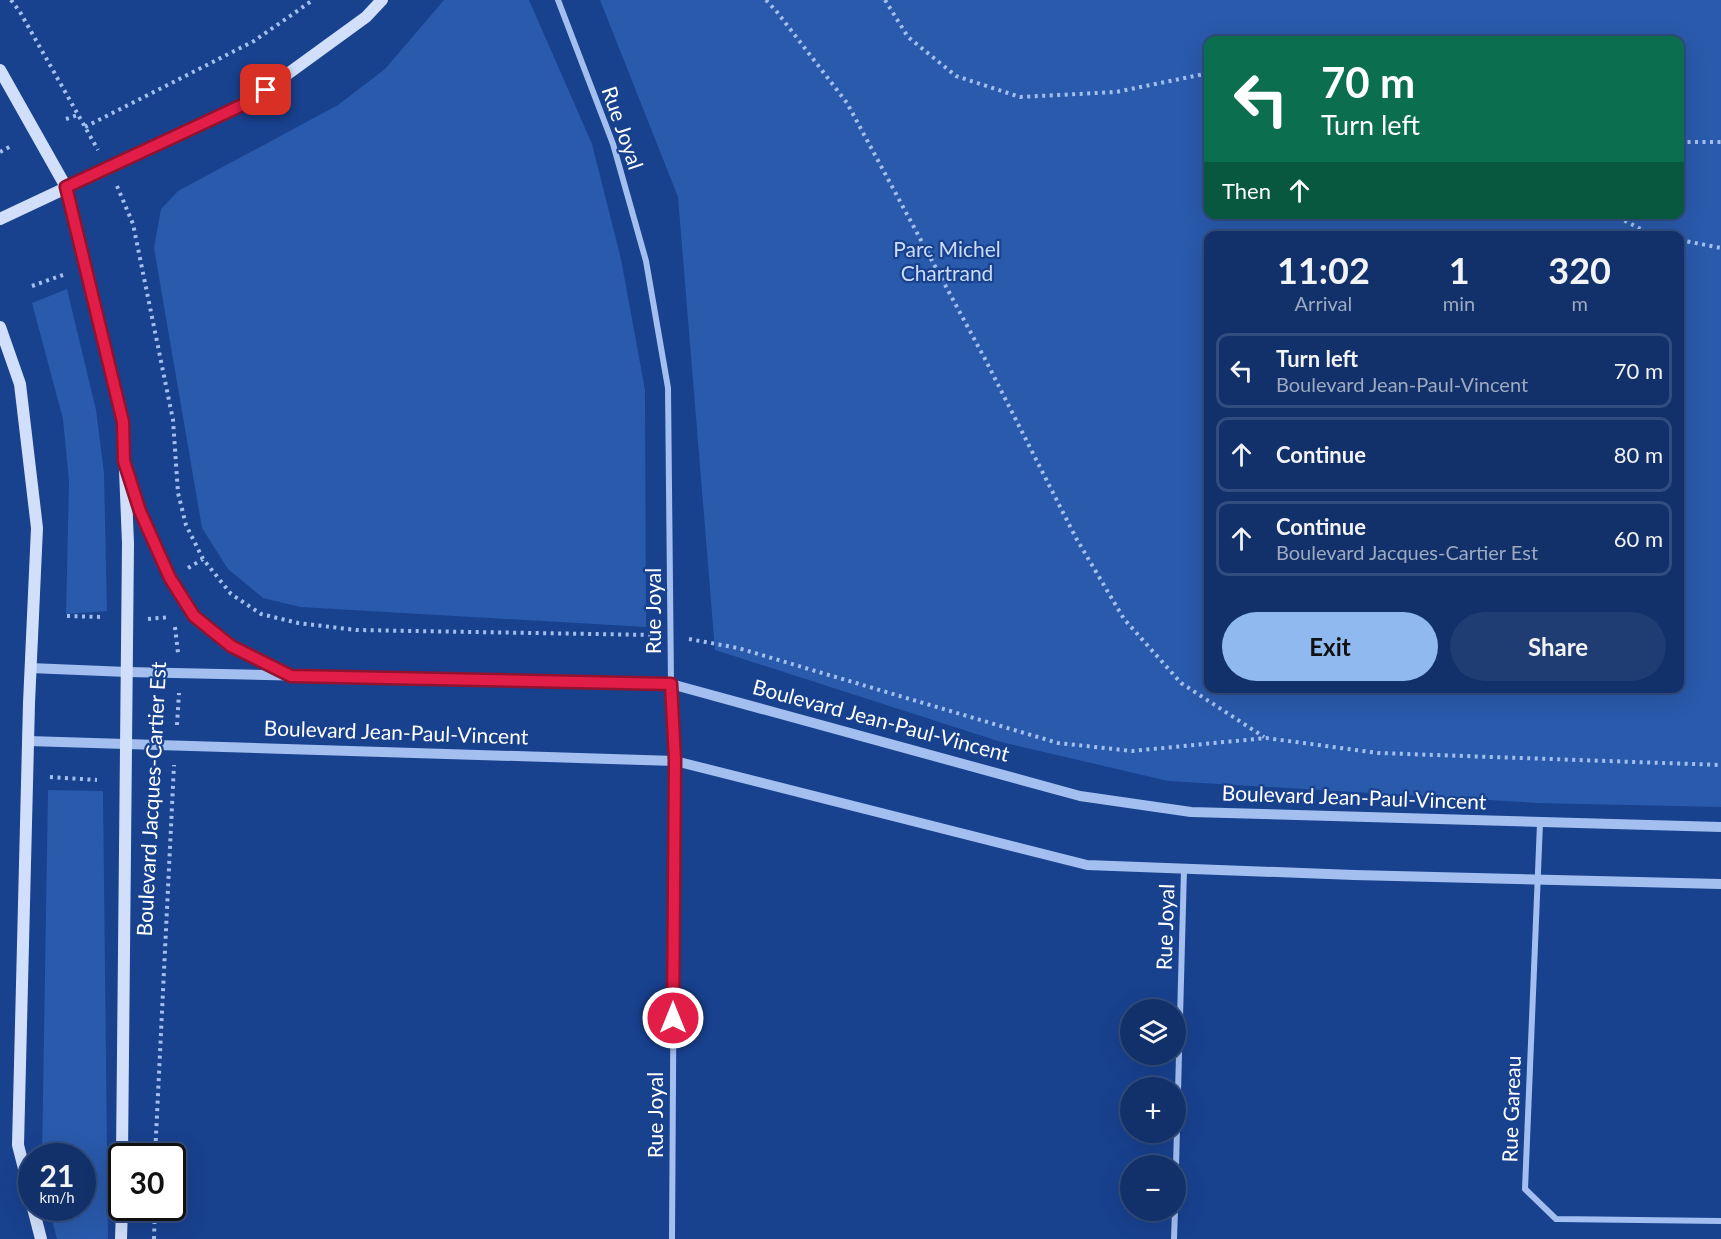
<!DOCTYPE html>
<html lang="en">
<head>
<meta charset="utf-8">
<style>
	:root { --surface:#12316a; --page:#1f3d72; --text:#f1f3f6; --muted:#9ca9c1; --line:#314c7e; --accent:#90b9f0 }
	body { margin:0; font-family:Lato,sans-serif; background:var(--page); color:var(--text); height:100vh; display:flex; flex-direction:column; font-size:22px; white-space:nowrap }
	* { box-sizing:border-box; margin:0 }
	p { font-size:20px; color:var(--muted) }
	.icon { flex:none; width:33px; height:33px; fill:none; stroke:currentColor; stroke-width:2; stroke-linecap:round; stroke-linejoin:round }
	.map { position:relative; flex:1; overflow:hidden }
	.sheet { position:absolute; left:1204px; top:231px; width:480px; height:462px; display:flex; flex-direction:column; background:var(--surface); border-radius:12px; box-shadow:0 6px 24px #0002,0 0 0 2px var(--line) }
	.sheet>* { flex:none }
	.guide { position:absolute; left:1204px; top:36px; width:480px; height:183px; border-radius:12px; box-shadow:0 6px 24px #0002,0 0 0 2px var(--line); background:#0b6e4f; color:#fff; overflow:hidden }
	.controls { position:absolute; left:1120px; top:999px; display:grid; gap:12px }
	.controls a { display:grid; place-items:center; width:66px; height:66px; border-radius:50%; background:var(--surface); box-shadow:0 6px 24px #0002,0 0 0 2px var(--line); font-size:30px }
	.speed { position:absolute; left:18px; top:1143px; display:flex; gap:12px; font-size:30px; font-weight:700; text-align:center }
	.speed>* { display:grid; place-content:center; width:78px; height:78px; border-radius:50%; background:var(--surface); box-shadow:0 6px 24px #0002,0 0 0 2px var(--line); line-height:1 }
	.speed small { font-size:15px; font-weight:400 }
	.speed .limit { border:3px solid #111; border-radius:9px; background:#fff; color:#111 }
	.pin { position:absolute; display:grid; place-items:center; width:51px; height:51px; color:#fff; margin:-26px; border-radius:12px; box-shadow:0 3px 9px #0006 }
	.me { position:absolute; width:66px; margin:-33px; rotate:0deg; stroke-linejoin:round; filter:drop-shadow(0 0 4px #0008) }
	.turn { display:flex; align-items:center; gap:21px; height:126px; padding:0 18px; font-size:27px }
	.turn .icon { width:78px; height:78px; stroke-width:2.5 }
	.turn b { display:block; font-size:42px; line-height:51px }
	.then { display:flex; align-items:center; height:57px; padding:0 18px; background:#0003; gap:12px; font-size:22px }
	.eta { display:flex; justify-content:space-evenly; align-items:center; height:102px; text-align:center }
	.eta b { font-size:36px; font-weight:700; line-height:42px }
	.primary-button { display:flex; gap:12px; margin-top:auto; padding:12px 18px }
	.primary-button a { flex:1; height:69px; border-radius:36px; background:var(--accent); color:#111; font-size:24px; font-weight:700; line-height:69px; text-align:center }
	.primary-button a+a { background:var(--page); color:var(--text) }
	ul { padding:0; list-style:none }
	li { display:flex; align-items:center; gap:18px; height:75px; margin:0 12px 9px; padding:0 6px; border:3px solid var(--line); border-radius:12px }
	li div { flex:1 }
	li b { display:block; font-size:22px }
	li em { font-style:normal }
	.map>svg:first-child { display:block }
</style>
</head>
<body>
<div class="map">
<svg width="1721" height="1239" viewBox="0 0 1721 1239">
	<rect width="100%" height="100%" fill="#18418e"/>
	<path fill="#2a5aac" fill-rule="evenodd" d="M444,0H529L592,144L621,259L645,390L646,627L300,607L263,598L228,569L202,528L154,248L161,209L178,191L338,105L385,69Z
		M600,0H1721V807L1537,803L1168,781L1001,742L715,650L678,197ZM1209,40H1680V214H1209ZM1209,236H1680V688H1209Z
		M67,289L96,410L104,473L107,611L66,614L69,481L63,419L32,303Z
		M48,790L103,791L108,1239H57L49,1208H82V1156H42Z"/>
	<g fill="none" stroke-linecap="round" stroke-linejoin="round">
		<path stroke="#a3bfef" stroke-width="4" stroke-dasharray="3 4.5" stroke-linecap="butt" d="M11,0L20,12L98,150
			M766,0L777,12L847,103L985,359L1076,538L1124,619L1181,683L1264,737
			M885,0L908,37L956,76L1020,97L1116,92L1209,73
			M66,119L78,115
			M85,127L254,41L313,0
			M1680,142H1721
			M0,152L11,146
			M117,186L133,224L173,420L178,493L186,525L203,559L231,594L261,614L298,623L356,630L652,635
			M1611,214L1651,234L1660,236
			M1680,240L1721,248
			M32,286L63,275
			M188,568L203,559
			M67,616L103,617
			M148,619L170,617
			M175,627L178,653
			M689,639L738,648L1058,743L1132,751L1266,738L1378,753L1721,765
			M177,725L179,693
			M50,777L97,780
			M155,1156L174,765
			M154,1239L155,1208"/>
		<path stroke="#a3bfef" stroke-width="6" d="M558,0L613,144L646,261L668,388L671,684L675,761L672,1239
			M1540,823L1525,1189L1556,1219L1721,1221
			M1176,1166L1184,869
			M1174,1239L1175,1210"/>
		<path stroke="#a3bfef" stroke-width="10" d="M30,668L127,672L671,684L1080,796L1191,812L1721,827
			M28,741L675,761L1087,865L1354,875L1721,884"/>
		<path stroke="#d1dffa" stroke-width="12" d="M0,70L66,187L123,422L128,543L122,1156
			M0,219L249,102L366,17L382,0
			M0,327L20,384L37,528L29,703L18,1145L32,1200
			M129,476L140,511L170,578L194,617L231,646L291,676
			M33,1208L41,1239
			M121,1239L122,1208"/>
	</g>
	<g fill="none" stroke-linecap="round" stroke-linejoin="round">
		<defs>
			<path id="route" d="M266,90L249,102L66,187L123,422L124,461L140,511L170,578L194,616L231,646L291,676L671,684L675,760L673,1018"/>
		</defs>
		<use href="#route" stroke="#92132f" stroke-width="15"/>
		<use href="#route" stroke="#e11d48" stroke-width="10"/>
	</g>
	<g text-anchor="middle" stroke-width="4.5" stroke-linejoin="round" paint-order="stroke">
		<g font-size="21" fill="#fff" stroke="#18418e">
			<text transform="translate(622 128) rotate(71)" y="7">Rue Joyal</text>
			<text transform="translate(654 611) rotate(-90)" y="7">Rue Joyal</text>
			<text transform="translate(881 721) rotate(15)" y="7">Boulevard Jean-Paul-Vincent</text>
			<text transform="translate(396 733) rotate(2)" y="7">Boulevard Jean-Paul-Vincent</text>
			<text transform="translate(1354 798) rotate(2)" y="7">Boulevard Jean-Paul-Vincent</text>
			<text transform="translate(152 799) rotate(-87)" y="7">Boulevard Jacques-Cartier Est</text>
			<text transform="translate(1166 927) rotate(-88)" y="7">Rue Joyal</text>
			<text transform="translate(1512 1109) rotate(-88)" y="7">Rue Gareau</text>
			<text transform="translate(656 1115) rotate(-90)" y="7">Rue Joyal</text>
		</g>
		<g font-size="21" fill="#cadcfb" stroke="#18418e">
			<text x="947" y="257">Parc Michel<tspan x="947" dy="24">Chartrand</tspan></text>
		</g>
	</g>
</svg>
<div class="controls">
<a><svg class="icon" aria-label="layers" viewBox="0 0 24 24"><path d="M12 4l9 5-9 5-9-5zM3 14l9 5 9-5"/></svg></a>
<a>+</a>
<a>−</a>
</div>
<div class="speed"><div>21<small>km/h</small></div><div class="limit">30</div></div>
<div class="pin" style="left:266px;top:90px;background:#d93025"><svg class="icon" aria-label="arrive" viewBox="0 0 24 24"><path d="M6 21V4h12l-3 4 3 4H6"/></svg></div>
<svg class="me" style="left:673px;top:1018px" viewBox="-20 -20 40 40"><circle r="17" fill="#e11d48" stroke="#fff" stroke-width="3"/><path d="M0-11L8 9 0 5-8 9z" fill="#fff"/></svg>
<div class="guide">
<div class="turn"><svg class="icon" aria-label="left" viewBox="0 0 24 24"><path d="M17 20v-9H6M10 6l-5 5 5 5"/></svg><div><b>70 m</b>Turn left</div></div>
<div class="then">Then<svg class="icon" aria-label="ahead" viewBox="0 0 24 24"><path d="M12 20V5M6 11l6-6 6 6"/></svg></div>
</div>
<section class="sheet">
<div class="eta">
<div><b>11:02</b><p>Arrival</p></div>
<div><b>1</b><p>min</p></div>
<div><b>320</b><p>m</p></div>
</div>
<ul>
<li><svg class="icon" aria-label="left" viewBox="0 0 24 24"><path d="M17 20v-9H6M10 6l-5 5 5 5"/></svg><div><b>Turn left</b><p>Boulevard Jean-Paul-Vincent</p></div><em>70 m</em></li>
<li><svg class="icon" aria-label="ahead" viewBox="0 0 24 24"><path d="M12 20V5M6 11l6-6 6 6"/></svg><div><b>Continue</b></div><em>80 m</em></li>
<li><svg class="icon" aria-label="ahead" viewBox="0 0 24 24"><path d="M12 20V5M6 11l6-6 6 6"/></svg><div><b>Continue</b><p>Boulevard Jacques-Cartier Est</p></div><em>60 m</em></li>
</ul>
<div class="primary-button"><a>Exit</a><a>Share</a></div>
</section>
</div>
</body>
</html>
